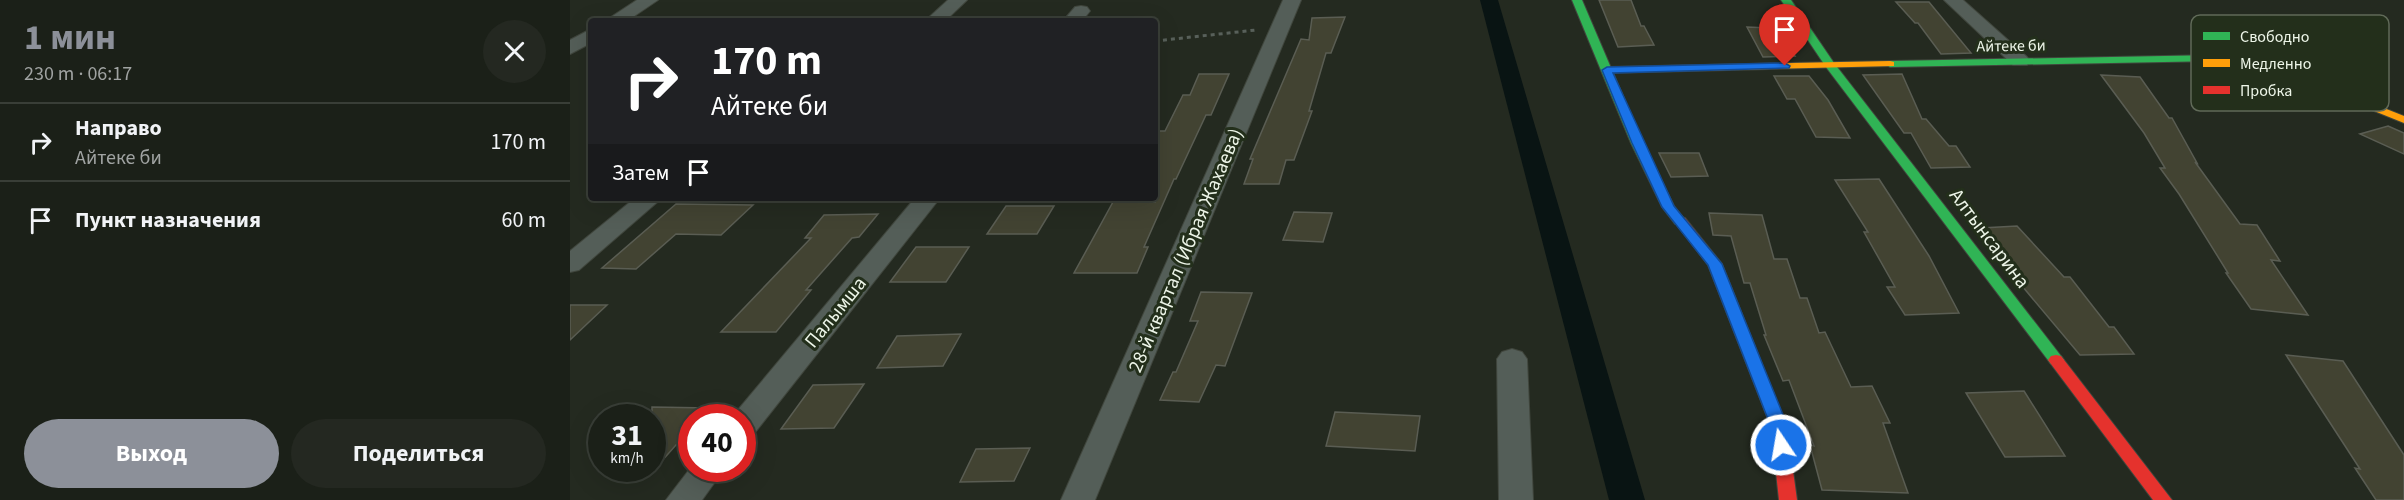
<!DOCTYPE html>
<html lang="ru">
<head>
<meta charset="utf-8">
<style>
	:root { --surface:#1b2018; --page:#242821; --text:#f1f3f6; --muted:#a0a3a2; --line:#393e37; --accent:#8c9099 }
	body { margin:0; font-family:"Source Sans 3",sans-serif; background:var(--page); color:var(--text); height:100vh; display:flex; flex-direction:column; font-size:22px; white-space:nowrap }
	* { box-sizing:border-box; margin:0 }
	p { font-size:20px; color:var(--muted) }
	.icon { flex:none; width:33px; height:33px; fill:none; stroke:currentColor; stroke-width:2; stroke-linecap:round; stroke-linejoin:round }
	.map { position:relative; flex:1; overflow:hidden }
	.details { display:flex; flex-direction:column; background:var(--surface); width:570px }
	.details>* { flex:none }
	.top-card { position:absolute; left:18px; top:18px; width:570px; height:183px; border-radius:6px; box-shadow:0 6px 24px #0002,0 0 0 2px var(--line); background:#202124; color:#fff; overflow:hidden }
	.speed { position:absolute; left:18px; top:404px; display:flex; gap:12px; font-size:30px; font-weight:700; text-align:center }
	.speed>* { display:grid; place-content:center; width:78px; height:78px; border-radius:50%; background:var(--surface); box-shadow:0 6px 24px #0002,0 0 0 2px var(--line); line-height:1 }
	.speed small { font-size:15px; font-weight:400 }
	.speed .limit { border:9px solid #d22; background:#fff; color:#111 }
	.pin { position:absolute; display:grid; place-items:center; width:51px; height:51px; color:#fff; margin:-62px -26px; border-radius:50% 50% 50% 0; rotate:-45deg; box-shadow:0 0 6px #0007 }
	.pin .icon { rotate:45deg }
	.me { position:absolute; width:66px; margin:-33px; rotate:348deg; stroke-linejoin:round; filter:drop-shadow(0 0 4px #0008) }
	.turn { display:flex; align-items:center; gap:21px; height:126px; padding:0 24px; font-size:27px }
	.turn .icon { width:78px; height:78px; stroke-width:2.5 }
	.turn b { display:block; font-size:42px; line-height:51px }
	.then { display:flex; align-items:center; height:57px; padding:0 24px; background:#0003; gap:12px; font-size:22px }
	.round { display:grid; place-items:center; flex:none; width:63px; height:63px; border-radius:32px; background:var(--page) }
	.headline { display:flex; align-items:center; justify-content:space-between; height:102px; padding:0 24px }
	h1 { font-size:36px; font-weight:700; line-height:45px; color:var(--accent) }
	.action { display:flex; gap:12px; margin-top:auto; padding:12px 24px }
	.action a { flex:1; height:69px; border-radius:36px; background:var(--accent); color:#fff; font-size:24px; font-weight:700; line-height:69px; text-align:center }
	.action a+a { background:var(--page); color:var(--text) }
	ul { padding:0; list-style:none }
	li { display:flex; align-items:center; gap:18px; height:78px; padding:0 24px; border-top:2px solid var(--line) }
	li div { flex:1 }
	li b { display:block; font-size:22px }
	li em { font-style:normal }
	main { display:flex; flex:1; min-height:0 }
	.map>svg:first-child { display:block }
</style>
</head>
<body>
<main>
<section class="details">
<div class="headline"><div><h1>1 мин</h1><p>230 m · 06:17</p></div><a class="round"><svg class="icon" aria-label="close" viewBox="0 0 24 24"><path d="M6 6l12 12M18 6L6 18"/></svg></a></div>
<ul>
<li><svg class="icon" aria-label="right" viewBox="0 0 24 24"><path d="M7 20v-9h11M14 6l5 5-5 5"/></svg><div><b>Направо</b><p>Айтеке би</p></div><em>170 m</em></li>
<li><svg class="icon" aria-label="arrive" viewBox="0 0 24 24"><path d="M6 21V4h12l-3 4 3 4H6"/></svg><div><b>Пункт назначения</b></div><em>60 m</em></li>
</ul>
<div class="action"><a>Выход</a><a>Поделиться</a></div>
</section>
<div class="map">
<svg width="1834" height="500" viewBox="0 0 1834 500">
	<rect width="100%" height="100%" fill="#242a20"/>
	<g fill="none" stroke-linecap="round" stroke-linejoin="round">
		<path fill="#091413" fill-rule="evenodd" d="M910,0H928L1075,500H1039Z"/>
	</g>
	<path fill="#424332" stroke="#5a5d53" stroke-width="1.5" d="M1029,0H1061L1071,26H1074L1084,45L1048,47Z
		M1326,2H1359L1401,53L1371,54L1348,23H1345Z
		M775,17L761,53H756L739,111H742L724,160H716L709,184H674L683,159H680L731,39L739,40L742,18Z
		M1177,27L1199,28L1204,36H1210L1225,56L1193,57Z
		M629,74H659L641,115H636L606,179H604L574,247H578L567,273H504L543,202H585V131H595L613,95H620Z
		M1332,74L1352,119H1356L1379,146H1386L1400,167L1361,168L1341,133H1334L1293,75Z
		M1531,75L1570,77L1599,118H1602L1627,163L1625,162L1670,224L1687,225L1710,261L1701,260L1738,315L1681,309L1656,273H1658L1609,194L1590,168H1595L1574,133Z
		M1204,76H1239L1258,100L1280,138L1246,137L1225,99H1217Z
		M1818,126L1834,133V154L1790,134Z
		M1089,153H1129L1138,176L1101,177Z
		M1309,179L1359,256L1389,313L1335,315L1317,287H1325L1294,232H1298L1265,180Z
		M106,204L183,205L151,235L106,234L66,269L32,268Z
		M436,206H484L467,234H417Z
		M724,212L762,213L753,242L713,240Z
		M1139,213L1192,215L1204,259H1217L1230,298H1237L1249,333L1255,332L1281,387L1302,386L1320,423H1313L1338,493L1252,490L1240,445L1244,446L1219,380L1213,381L1194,335H1196L1180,283H1174L1161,236L1143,235Z
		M308,214L289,237L282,238L236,290H241L206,332H151L241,238H235L254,215Z
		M1447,226L1494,277H1500L1539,327H1544L1564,354L1510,355L1447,280H1454L1412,228Z
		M346,247H399L376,282H320Z
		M631,292L682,293L655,366L646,365L629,402L590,400L603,372H606L628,321H620Z
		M0,305H37L0,340Z
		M391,334L373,366L307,368L327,336Z
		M1716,355L1773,361L1834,455V500H1806L1785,468L1790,469Z
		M294,384L264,428L211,429L243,385Z
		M1454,391L1495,456L1435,457L1396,393Z
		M82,407L139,408L131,417H122V427L82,472Z
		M765,412L850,416L845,451L756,446Z
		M460,448L444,481L390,482L406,449Z"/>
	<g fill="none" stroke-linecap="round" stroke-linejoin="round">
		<defs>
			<path id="street" d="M67,0H88L57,21H35Z
				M378,0H397L375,21H355Z
				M713,0H731L525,500H491Z
				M1374,0H1393L1457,57L1460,61L1457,65H1443Z
				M511,6L517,7L520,11L512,21H493L505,7Z
				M21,29V43L0,54V40Z
				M65,198H92L9,270L0,272V251Z
				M345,198H370L183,435L172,438V417H162Z
				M942,349L952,352L957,359L963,500H929L927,359L932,352Z
				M122,466V468H155L132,500H96Z"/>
			<path id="fast" d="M1002,0H1012L1073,143L1104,206L1116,221L1115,224H1105L1092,207L1061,143Z
				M1211,0H1221L1264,63L1491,356L1494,360L1491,364H1481L1256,67Z
				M1647,55L1704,63L1766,90L1765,92H1757L1698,68L1647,61L1320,67L1315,64L1320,61Z"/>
			<path id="slow" d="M1320,61L1324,62V66L1037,73L1032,70L1037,67Z
				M1761,87L1834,116V123L1757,92V88Z"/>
			<path id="jam" d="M1110,217L1115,218L1152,264L1217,427L1227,500H1209L1201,427L1138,265L1104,221Z
				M1486,355L1491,356L1602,500H1583L1478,360L1481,356Z"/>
		</defs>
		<use href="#street" stroke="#40463d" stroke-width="2"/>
		<use href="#fast" stroke="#40463d" stroke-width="2"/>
		<use href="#slow" stroke="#40463d" stroke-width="2"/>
		<use href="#jam" stroke="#40463d" stroke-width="2"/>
		<path stroke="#58605a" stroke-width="3" stroke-dasharray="4 4" stroke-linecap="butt" d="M585,41L686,30"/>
		<use href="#street" fill="#545e58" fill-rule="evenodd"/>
		<use href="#fast" fill="#30b455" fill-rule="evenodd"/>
		<use href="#slow" fill="#ff9f0a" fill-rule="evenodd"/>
		<use href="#jam" fill="#e5322d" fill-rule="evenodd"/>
	</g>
	<path fill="#1a73e8" stroke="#114b97" stroke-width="1.5" d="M1215,63L1220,66L1219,68L1043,73L1104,206L1152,264L1218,427L1220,445L1217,450L1211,452L1205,450L1201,427L1138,265L1092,207L1062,143L1032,70L1037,67Z"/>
	<g text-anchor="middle" stroke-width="6" stroke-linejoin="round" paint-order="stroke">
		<g font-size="16" fill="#edf5e8" stroke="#232f1b">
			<text transform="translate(1441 45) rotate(-1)" y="6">Айтеке би</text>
		</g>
		<g font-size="20" fill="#edf5e8" stroke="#232f1b">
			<text transform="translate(1420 238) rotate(53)" y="7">Алтынсарина</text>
			<text transform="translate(615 250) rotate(-67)" y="7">28-й квартал (Ибрая Жахаева)</text>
			<text transform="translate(265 312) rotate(-51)" y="7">Палымша</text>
		</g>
	</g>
	<rect x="1621" y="15" width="198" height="96" rx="9" fill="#232f1b" stroke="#606a58" stroke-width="1.5"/>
	<rect x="1633" y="32" width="27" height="8" fill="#30b455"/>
	<rect x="1633" y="59" width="27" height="8" fill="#ff9f0a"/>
	<rect x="1633" y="86" width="27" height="8" fill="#e5322d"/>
	<g font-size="16" fill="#edf5e8">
		<text x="1670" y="42">Свободно</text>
		<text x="1670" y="69">Медленно</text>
		<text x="1670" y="96">Пробка</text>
	</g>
</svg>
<div class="speed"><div>31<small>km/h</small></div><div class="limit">40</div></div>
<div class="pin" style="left:1215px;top:66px;background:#d93025"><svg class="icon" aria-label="arrive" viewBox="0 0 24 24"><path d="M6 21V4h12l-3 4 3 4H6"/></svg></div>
<svg class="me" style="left:1211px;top:445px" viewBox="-20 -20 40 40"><circle r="17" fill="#1a73e8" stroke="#fff" stroke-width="3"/><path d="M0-11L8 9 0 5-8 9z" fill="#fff"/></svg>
<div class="top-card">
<div class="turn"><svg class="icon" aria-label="right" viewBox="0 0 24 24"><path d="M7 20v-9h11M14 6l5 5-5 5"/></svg><div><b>170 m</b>Айтеке би</div></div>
<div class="then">Затем<svg class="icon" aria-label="arrive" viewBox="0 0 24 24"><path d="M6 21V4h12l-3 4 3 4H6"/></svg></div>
</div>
</div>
</main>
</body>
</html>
